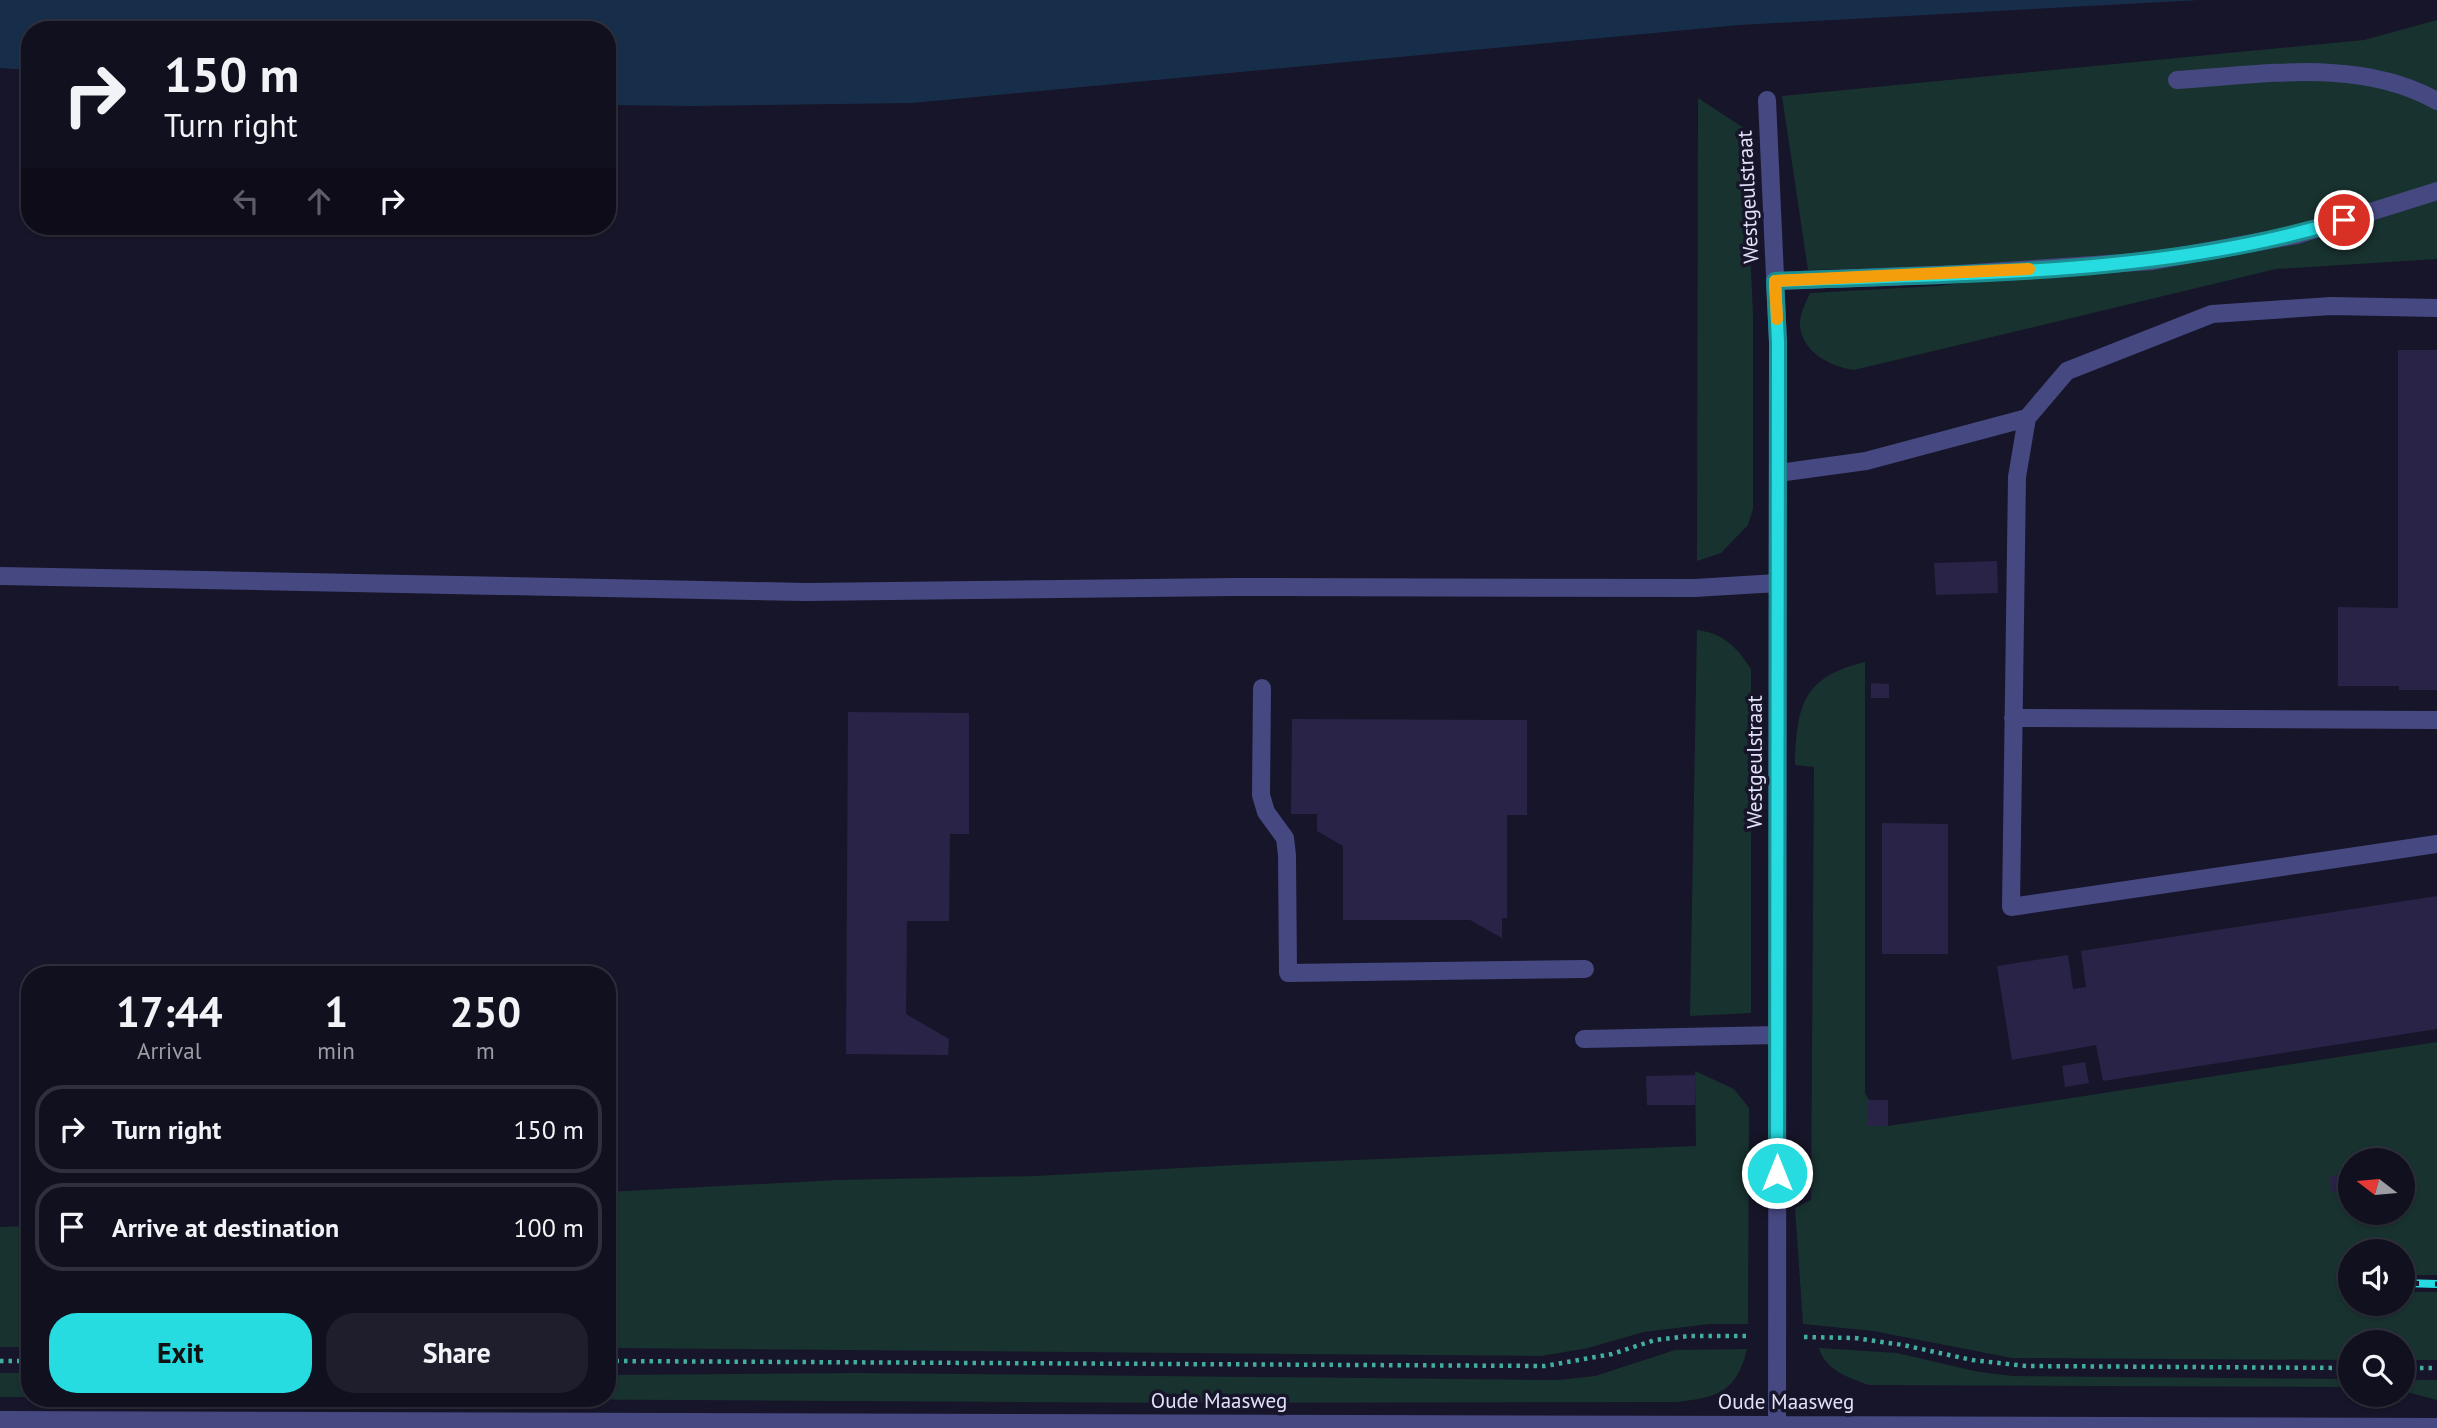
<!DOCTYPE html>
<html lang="en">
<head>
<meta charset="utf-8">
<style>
	:root { --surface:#11101f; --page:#1e1e2c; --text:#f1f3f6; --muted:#9c9da4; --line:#30303d; --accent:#26dce1 }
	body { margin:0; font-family:"PT Sans",sans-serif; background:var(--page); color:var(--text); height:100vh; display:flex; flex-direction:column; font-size:26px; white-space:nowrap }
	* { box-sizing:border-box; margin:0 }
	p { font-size:23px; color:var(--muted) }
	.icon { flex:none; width:38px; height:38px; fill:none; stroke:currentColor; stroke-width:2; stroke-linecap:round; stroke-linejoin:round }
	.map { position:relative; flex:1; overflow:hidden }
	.drawer { position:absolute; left:21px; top:966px; width:595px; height:441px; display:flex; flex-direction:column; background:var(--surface); border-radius:28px; box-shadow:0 2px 5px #0004,0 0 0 2px var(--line) }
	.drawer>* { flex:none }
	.hud { position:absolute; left:21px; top:21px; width:595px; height:214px; border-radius:28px; box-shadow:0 2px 5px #0004,0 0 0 2px var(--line); background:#11101f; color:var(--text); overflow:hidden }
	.needle { width:46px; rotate:286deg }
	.fabs { position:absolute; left:2338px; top:1148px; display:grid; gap:14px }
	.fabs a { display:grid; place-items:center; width:77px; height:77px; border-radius:50%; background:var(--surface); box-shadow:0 2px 5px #0004,0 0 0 2px var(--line); font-size:35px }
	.pin { position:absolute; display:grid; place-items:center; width:60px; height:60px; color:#fff; margin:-30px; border:4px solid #fff; border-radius:50%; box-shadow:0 2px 7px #0007 }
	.me { position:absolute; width:77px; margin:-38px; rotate:0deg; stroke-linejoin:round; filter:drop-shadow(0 0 5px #0008) }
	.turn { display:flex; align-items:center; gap:24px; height:147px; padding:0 28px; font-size:32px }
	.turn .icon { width:91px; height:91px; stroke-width:2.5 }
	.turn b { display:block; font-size:49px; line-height:60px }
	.lanes { display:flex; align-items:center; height:66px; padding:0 28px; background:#0003; justify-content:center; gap:35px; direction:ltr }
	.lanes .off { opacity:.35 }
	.eta { display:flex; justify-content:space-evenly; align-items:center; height:119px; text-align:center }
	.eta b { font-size:42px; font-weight:600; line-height:49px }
	.button { display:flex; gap:14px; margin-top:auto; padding:14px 28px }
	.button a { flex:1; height:80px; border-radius:28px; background:var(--accent); color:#111; font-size:28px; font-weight:600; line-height:80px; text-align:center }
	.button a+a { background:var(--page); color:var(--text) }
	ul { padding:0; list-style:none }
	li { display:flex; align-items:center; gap:21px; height:88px; margin:0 14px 10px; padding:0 14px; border:4px solid var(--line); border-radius:28px }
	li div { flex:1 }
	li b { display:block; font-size:26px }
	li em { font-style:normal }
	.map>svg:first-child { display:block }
</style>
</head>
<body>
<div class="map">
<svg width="2437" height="1428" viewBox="0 0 2437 1428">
	<rect width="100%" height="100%" fill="#171529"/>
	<path fill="#18322f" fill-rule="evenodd" d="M2437,20V259L2276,269L1854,370C1831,367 1802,352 1800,326C1799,315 1806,302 1810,293L1938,286L2106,263L1808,270L1782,96L2364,40Z
		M1698,98L1744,128L1753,313V509L1748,525L1721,553L1697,561Z
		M1697,630C1723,633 1737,647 1751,669V1013L1690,1016Z
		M1865,662V1093L1869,1100H1888V1126L2437,1042V1275H2403V1251H2350V1304H2403V1292H2437V1360H2403V1342H2350V1360L2012,1358L1873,1331L1803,1324L1795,1208L1811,1200L1814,767L1795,765C1797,706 1802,677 1865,662ZM2350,1160H2403V1213H2350Z
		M1695,1071L1734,1089L1749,1108L1748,1324H1709L1644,1332L1588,1348L1541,1356L607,1348V1192L837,1180L1036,1176L1236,1165L1696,1146Z
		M30,1226V1347H0V1227Z
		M1819,1348L1897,1353L1979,1372L2013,1376L2350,1379V1387L1869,1385C1849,1378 1825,1370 1819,1348Z
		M1747,1349C1737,1392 1717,1398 1676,1402L1182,1403L332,1398H607V1375L857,1373L1559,1380L1595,1376L1675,1350Z
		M0,1373H30V1397H0Z
		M2403,1380H2437V1400L2403,1391Z"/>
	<path fill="#172e4b" d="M0,0H2200L1739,25L912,103L693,106L607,105V30H30V70L0,68Z"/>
	<path fill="#282347" d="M2398,350H2437V690H2399V686H2338V607L2398,608Z
		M1997,561L1998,593L1936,595L1934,563Z
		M1871,683L1889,684V698H1871Z
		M848,712L969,713V834H950L949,921H907L906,1014L949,1039L948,1055L846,1054Z
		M1292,719L1527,720V815H1507V918H1502V938L1470,920H1343V846L1317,831V814H1291Z
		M1882,823L1948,824V954H1882Z
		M2437,896V1029L2103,1081L2096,1045L2012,1060L1997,966L2068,955L2073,989L2086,987L2081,951Z
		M2085,1062L2089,1083L2065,1087L2062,1066Z
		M1695,1075V1105H1647L1646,1076Z
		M1868,1100H1888V1126H1868Z
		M2344,1174L2347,1190L2332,1193L2329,1176Z"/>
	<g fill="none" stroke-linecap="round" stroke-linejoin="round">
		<path stroke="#42aea0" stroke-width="4.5" stroke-dasharray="3.5 5" stroke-linecap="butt" d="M1804,1337L1855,1338L1903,1345L1972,1360L2026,1366L2350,1368
			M0,1361H30
			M607,1361L1545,1366L1612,1354L1655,1340L1689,1336H1750
			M2403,1368H2437"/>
		<path stroke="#464881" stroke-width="18" d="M2177,80C2262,75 2359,57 2437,101
			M1767,100L1778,342L1777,1425
			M1775,281L1958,274L2153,261L2297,235L2437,191
			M2437,308L2331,306L2212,314L2067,371L2027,418L2017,477L2011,907L2437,844
			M1778,473L1866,461L2027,418
			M0,576L806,592L1234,587L1695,588L1777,583
			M1262,688L1261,795L1266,812L1285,838L1287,855L1288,973L1585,969
			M2013,718L2437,720
			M1584,1039L1777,1035
			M0,1420L2437,1427"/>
		<defs>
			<path id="rail" d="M2403,1283L2437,1284"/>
		</defs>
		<use href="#rail" stroke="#26dce1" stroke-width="8"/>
		<use href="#rail" stroke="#171529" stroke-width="5" stroke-dasharray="16" stroke-linecap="butt"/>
	</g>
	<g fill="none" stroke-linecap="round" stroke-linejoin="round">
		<defs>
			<path id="route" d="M1777,1173L1778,342L1775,281C1963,273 2163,276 2344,220"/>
		</defs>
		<use href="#route" stroke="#198f92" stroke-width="18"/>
		<use href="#route" stroke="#26dce1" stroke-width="12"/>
		<path stroke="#f59e0b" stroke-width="12" d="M1777,319L1775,281L2029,269"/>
	</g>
	<g text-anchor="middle" stroke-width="7" stroke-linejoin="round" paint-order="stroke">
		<g font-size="21" fill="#e2e1fb" stroke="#171529">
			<text transform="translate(1748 197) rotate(-93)" y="7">Westgeulstraat</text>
			<text transform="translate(1755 762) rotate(-90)" y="7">Westgeulstraat</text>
			<text x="1219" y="1408">Oude Maasweg</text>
			<text x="1786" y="1409">Oude Maasweg</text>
		</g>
	</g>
</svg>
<div class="fabs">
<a><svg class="needle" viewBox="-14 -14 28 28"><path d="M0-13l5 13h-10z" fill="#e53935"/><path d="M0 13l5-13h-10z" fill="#9c9da4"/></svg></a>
<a><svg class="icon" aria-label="sound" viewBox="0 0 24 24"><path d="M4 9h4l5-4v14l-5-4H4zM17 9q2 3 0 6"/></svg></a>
<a><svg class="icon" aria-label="search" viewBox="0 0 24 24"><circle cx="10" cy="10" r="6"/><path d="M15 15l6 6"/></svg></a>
</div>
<div class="pin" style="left:2344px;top:220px;background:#d93025"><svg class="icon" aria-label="arrive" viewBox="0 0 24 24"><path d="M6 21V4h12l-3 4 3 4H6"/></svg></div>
<svg class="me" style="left:1777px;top:1173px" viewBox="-20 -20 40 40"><circle r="17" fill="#26dce1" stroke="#fff" stroke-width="3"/><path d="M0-11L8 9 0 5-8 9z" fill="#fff"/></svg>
<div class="hud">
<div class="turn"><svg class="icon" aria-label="right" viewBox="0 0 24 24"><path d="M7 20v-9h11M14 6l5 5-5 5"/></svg><div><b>150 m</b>Turn right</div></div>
<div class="lanes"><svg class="icon off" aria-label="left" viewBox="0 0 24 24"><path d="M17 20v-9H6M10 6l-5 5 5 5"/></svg><svg class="icon off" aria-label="ahead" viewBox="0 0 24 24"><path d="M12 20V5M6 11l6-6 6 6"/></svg><svg class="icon" aria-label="right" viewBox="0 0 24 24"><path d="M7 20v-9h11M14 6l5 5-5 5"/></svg></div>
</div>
<section class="drawer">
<div class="eta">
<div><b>17:44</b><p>Arrival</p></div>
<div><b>1</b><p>min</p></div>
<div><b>250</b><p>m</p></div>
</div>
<ul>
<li><svg class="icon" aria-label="right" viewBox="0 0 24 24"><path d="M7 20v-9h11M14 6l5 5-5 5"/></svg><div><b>Turn right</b></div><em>150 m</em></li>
<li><svg class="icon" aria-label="arrive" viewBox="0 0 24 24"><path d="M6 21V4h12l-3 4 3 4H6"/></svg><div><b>Arrive at destination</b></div><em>100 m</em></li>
</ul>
<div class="button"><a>Exit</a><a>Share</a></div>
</section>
</div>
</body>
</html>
